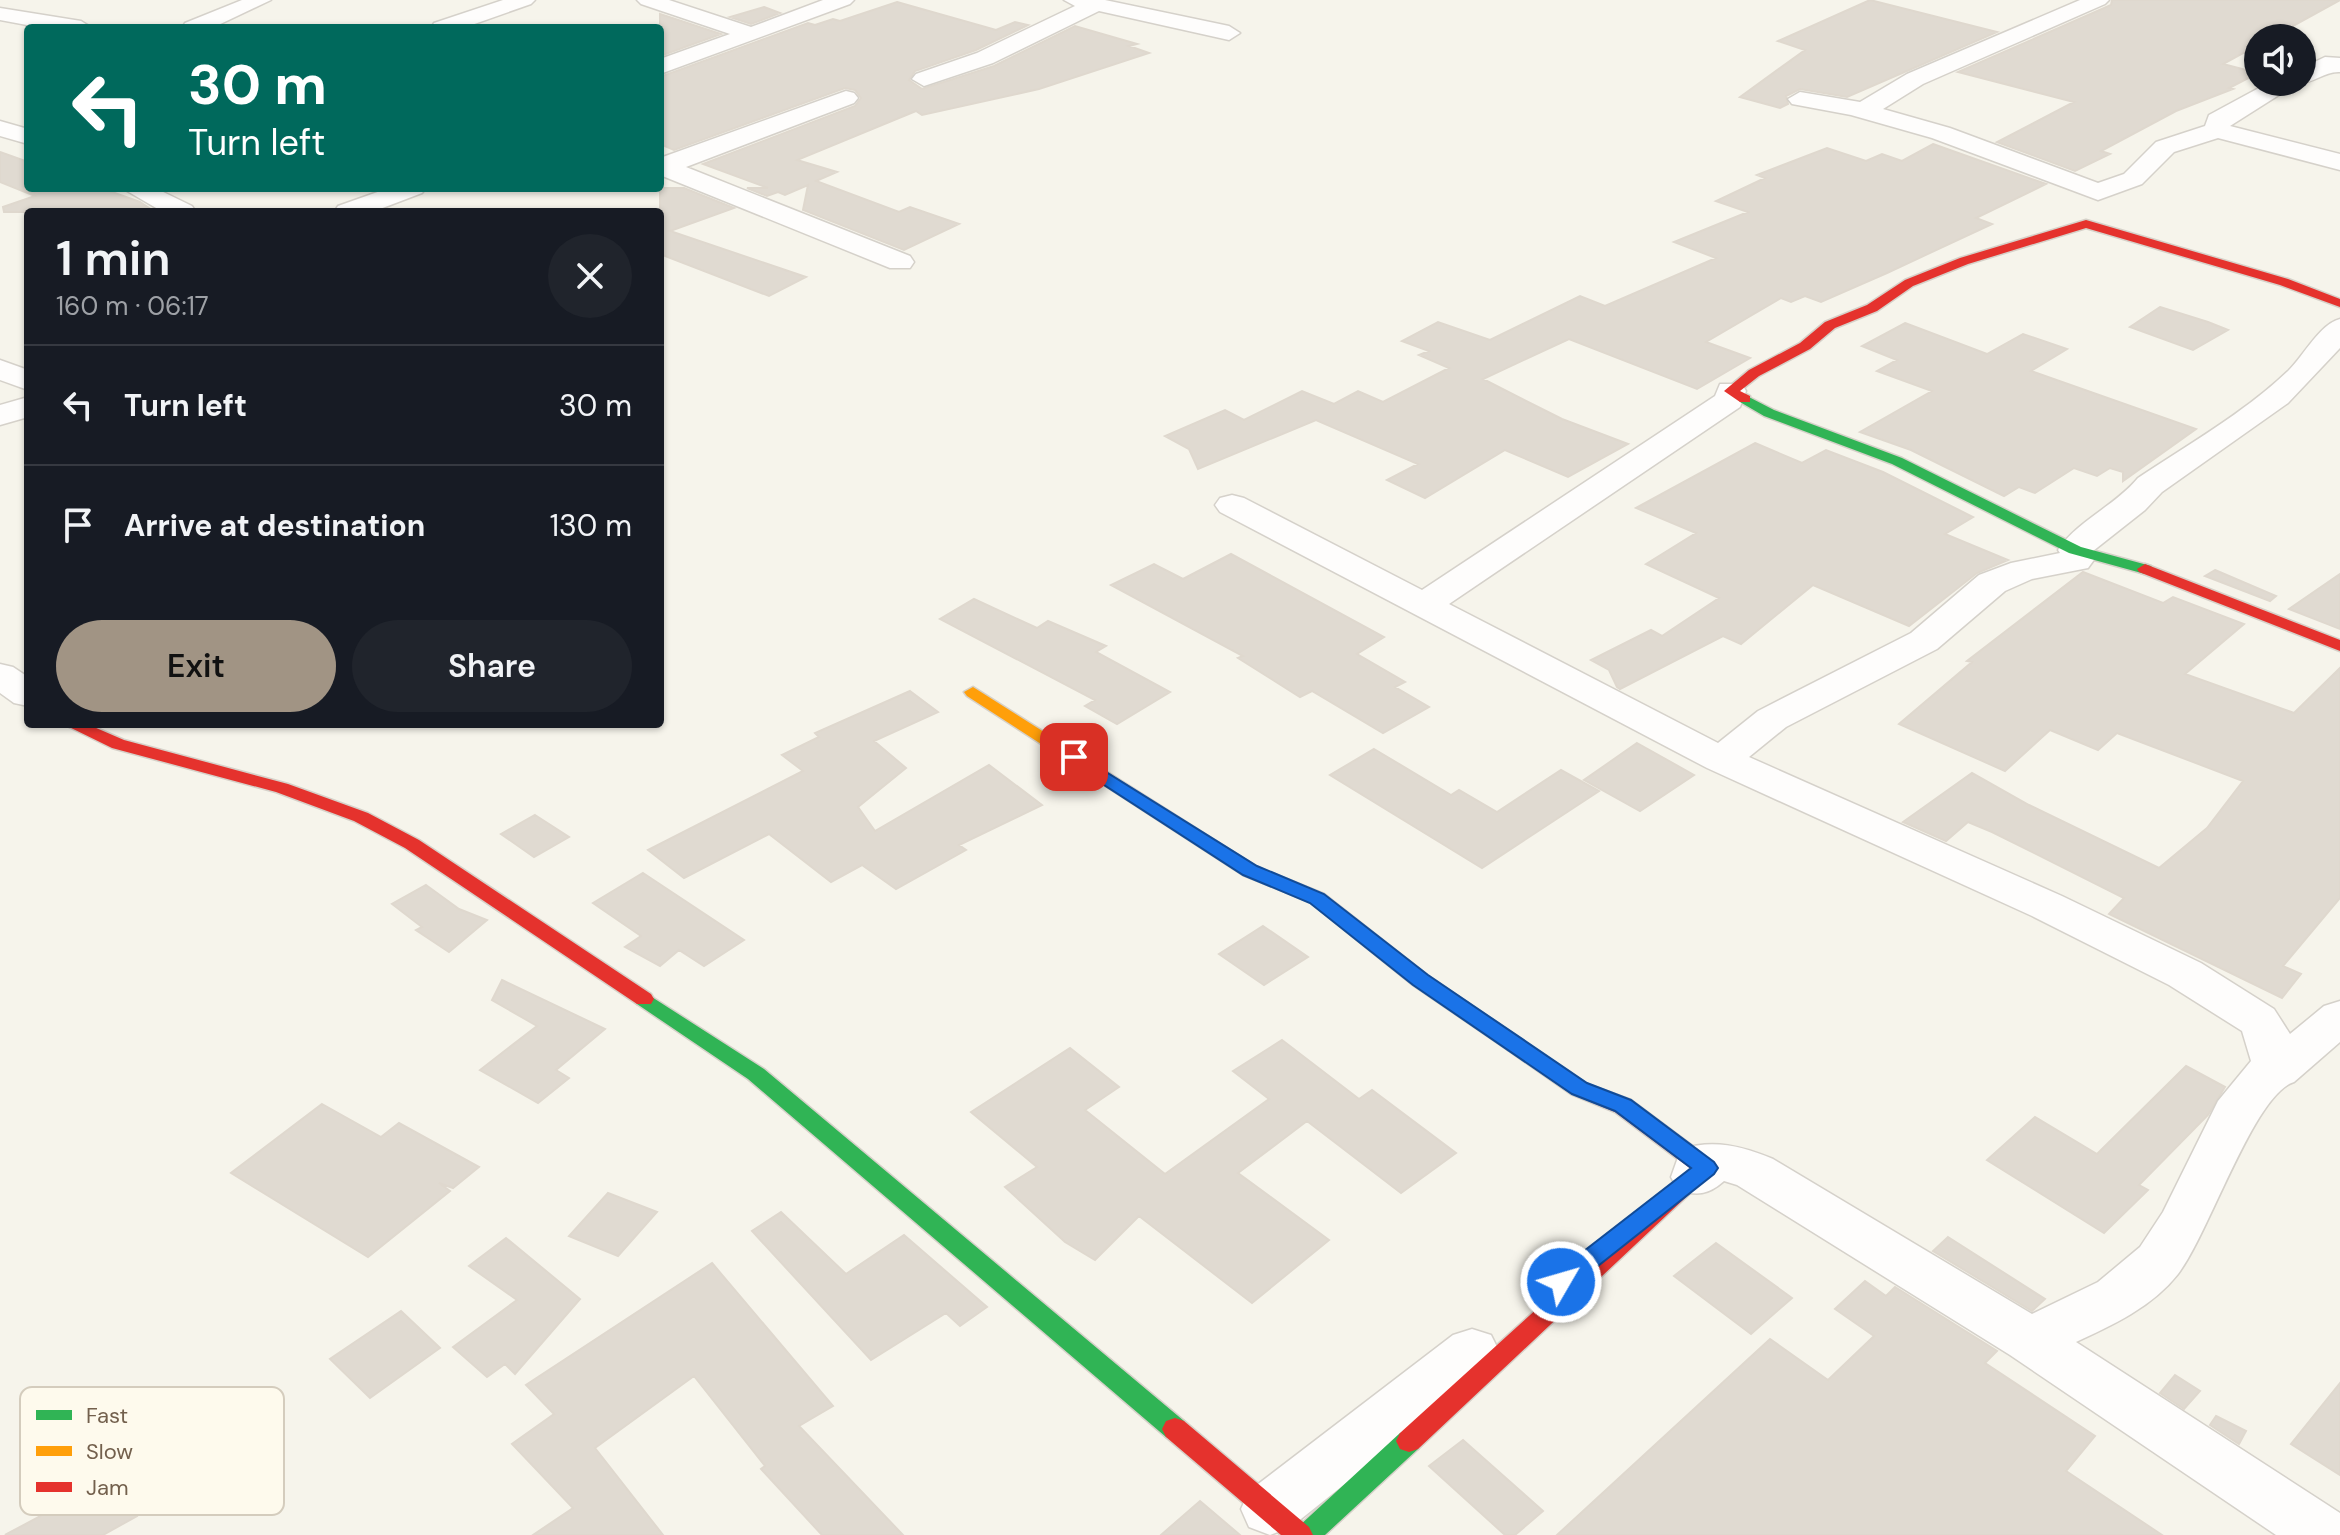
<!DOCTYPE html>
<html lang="en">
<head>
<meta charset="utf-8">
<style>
	:root { --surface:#171b24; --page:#20242c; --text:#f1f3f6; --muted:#9ea1a6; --line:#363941; --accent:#a19484 }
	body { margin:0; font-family:"DM Sans",sans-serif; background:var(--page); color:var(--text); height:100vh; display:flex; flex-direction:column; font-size:30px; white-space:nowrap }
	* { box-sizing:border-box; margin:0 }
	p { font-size:26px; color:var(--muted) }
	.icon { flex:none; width:44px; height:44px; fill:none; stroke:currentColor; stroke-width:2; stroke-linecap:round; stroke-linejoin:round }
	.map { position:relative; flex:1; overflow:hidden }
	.drawer { position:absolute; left:24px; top:208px; width:640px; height:520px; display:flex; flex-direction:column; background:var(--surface); border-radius:8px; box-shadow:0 2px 6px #0004 }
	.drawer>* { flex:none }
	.top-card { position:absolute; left:24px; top:24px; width:640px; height:168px; border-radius:8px; box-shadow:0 2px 6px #0004; background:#00695c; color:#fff; overflow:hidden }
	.fabs { position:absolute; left:2244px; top:24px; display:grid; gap:16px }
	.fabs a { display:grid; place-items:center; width:72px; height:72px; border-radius:50%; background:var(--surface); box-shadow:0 2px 6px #0004; font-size:40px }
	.pin { position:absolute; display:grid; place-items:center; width:68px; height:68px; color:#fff; margin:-34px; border-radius:16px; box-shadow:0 4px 12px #0006 }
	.me { position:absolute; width:88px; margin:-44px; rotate:52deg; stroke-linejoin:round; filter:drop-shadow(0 0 6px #0008) }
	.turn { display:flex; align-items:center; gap:28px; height:168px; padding:0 32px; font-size:36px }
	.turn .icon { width:104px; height:104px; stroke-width:2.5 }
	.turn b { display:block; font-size:56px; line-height:68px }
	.round { display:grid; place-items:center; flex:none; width:84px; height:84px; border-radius:42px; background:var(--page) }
	.summary { display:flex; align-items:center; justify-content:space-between; height:136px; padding:0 32px }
	h1 { font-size:48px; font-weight:600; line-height:60px }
	.cta { display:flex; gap:16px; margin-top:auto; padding:16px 32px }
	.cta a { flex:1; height:92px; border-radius:48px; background:var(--accent); color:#111; font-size:32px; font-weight:600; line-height:92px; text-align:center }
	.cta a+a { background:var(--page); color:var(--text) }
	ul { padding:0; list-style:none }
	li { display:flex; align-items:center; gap:24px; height:120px; padding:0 32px; border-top:2px solid var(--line) }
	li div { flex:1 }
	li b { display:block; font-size:30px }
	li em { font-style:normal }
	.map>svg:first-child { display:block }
</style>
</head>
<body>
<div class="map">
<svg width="2340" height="1535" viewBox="0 0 2340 1535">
	<rect width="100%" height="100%" fill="#f6f4eb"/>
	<path fill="#e0dad1" stroke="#dfd8ce" stroke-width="2" d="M1870,0L1997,32L1847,97L1800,89L1786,96L1788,104L1780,108L1740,97L1805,50L1778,41Z
		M2112,0H2340L2271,38H2258V45L2223,64L2258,73L2229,88L2233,89L2176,111L2101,151L2110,154L2075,171L1997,142L2074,102L1958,72L2111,5Z
		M897,2L996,30L1015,22L1028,25L976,50L915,71L909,80L922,89L994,66L1075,26L1137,44L1129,46L1149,53L1039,89L922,115L916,111L797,160L837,172L816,181L899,212L910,207L959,224L904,250L803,210L808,185L785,195L778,192L767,196L747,188H768L703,164L855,106L861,98L855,90L845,88L674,150L660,144V77L808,23L815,25L833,19L840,21Z
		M764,7L780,13L751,24L730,17Z
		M660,14L721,34L660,56Z
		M1933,144L2046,184L1976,218L1992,224L1887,273L1821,302L1805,296L1791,302L1781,298L1706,342L1750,358L1697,389L1569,339L1483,379L1562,419L1628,444L1568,477L1505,450L1425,498L1387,480L1418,464L1316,420L1198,469L1189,449L1165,436L1225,410L1244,420L1302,391L1334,404L1358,391L1383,402L1449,368L1419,355L1429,351L1402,341L1438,322L1490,340L1580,296L1605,306L1716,258L1674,242L1748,212L1716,201L1765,178L1757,175L1827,148L1866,161L1882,154L1902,161Z
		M0,152L28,162V188H101L140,202L155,212H4L3,207L35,196L0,182Z
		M660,188H684L734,208L670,231L806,277L769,296L660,254Z
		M2160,307L2208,322L2228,330L2193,350L2130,327Z
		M1905,323L1987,354L2023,334L2067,349L2031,371L2196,429L2123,481V472L2110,468L2097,476L2074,468L2035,493L2019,487L2004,496L1911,450L1860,432L1932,391L1877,371L1897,360L1862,346Z
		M1755,443L1802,463L1826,450L1883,472L1973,517L1945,534L2008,560L1977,573L1909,626L1813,585L1741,644L1723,636L1620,689L1617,687L1609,670L1591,660L1651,630L1662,636L1719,598L1646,564L1696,533L1636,508Z
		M1231,554L1384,637L1357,654L1405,682L1395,687L1429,707L1383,733L1312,691L1300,697L1238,658L1243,656L1111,585L1154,564L1183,579Z
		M2215,570L2276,596L2270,601L2205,576Z
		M2083,572L2163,603L2173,597L2244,624L2185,674L2294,713L2340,668V898L2283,966L2301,974L2282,998L2109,914L2124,898L1992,832L1968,822L1946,841L1903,822L1972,773L2029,805L2159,868L2207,828L2243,781L2117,733L2098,750L2050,730L2005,771L1899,724L1972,662L1967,661Z
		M2340,574V629L2289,609Z
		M974,599L1037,628L1048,621L1106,646L1096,652L1170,692L1117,724L1085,706L1095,700L940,619Z
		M910,691L938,712L874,741L906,768L858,807L875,831L989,765L1042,805L959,845L966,850L896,889L862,865L831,882L769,834L684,878L648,850L803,771L782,755L819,737L815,733Z
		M1637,743L1694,775L1640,811L1584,780Z
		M1374,749L1451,795L1459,790L1497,812L1561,770L1599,791L1482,868L1330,775Z
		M535,815L569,837L534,857L501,834Z
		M643,873L744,940L704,966L679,950L660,966L625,947L641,936L593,903Z
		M426,885L459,909L487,920L449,952L416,930L422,927L392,904Z
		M1263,926L1308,957L1264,985L1219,954Z
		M502,980L605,1029L556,1070L569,1078L538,1103L480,1070L537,1026L492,1000Z
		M1282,1040L1359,1099L1372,1090L1456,1153L1401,1193L1307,1121L1238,1173L1329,1240L1252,1303L1139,1216L1095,1260L1065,1242L1005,1187L1037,1167L971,1112L1070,1048L1119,1087L1085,1110L1165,1174L1269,1099L1233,1071Z
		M2186,1066L2225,1087L2208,1115L2139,1185L2148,1190L2104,1233L1987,1160L2035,1117L2097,1154Z
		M322,1104L381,1137L399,1123L479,1167L453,1188L439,1183L450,1191L368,1257L231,1173Z
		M608,1193L657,1212L618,1256L569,1236Z
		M781,1212L846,1274L904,1235L987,1307L960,1326L946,1313L871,1360L752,1231Z
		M1948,1237L2045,1299L2032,1311L1933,1251Z
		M506,1238L580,1299L515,1374L505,1364L487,1377L453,1347L517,1300L469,1266Z
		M1716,1243L1792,1298L1751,1334L1674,1276Z
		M712,1263L833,1406L799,1426L903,1535H822L761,1469L765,1466L694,1376L595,1448L663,1535H533L573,1508L512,1444L554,1414L526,1385Z
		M1865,1281L1886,1296L1895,1287L1997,1351L1985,1363L2095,1436L2066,1471L2162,1535H1557L1770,1339L1828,1380L1874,1336L1835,1309Z
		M401,1311L440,1348L370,1398L330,1359Z
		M2175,1375L2200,1391L2184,1409L2160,1393Z
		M2340,1383V1475L2291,1444Z
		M2216,1416L2246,1431L2239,1444L2210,1425Z
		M1463,1440L1543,1511L1515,1535H1505L1429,1466Z
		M115,1476L137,1516L103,1535H5Z
		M1200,1501L1240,1535H1161Z"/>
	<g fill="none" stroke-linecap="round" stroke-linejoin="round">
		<defs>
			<path id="street" d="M242,0H271L212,28H182L185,23Z
				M503,0H535L531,4L463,28H431L434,23Z
				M637,0H669L751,27L823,0H854L850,4L660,74V59L730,34L641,4Z
				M1064,0H1105L1229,26L1240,33L1229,40L1099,11L993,63L924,86L912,79L916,74L977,53L1075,6Z
				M2080,0H2109L2105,4L1923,84L1883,109L1950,128L2098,183L2124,174L2156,142L2205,126L2209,115L2270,82H2302V68L2325,57L2340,58V72C2324,71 2314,84 2298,83L2230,126L2340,154V170L2218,138L2174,152L2142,184L2098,200L1932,138L1851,115L1792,104L1788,99L1800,92L1860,102L1907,74Z
				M0,8L81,21L92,28H43L0,20Z
				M846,91L854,93L858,98L854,103L686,167L910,256L914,262L910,268H890L660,175V158Z
				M0,121L28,129V144L0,136Z
				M122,188H155L192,206L196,212H163Z
				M389,188H426L422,193L372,212H334L338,206Z
				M2340,319V348L2288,403L2162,492L2145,510L2093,551L2096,557L2088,568L2032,579L2005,591L1937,649L1786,727L1749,757L2062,896L2201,963L2274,1009L2290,1034L2324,1006L2340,1001V1042L2294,1082C2254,1094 2209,1234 2178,1274C2152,1307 2113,1325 2076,1342L2340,1513V1535H2276L2010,1355L1737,1185L1724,1181C1708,1195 1697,1196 1678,1190L1671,1177L1681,1149C1714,1139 1742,1146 1773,1159L2032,1314L2098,1282L2140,1247L2163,1212L2218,1101L2251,1061L2242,1031L2169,985L2032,916L1707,768L1220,512L1215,505L1220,498L1232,495L1244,498L1422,590L1715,396L1720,384H1742L1746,391L1740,407L1449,604L1718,743L1758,711L1911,633L1979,575L2011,563L2060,553L2058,550C2078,520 2115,506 2138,478C2189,444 2244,413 2289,370C2304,355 2320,324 2340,319Z
				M0,360L28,370V390L0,380Z
				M28,397V417L0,425V405Z
				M0,664L13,667L28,677V706L14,703L0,693Z
				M1472,1329L1491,1335L1499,1351L1491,1367L1291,1527L1270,1535L1249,1527L1241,1509L1249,1491L1453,1335Z"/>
			<path id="fast" d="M1745,395L1774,410L1902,458L2081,547L2151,566L2153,569L2145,574L2069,553L1892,464L1764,416L1740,402L1738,399Z
				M644,992L764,1069L1184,1421L1188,1429L1184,1437L1175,1440L1166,1437L748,1079L637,1004L634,999L637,994Z
				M1409,1430L1418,1433L1422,1441L1418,1449L1325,1535H1294L1298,1527L1400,1433Z"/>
			<path id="slow" d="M973,687L1257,867L1324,894L1427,975L1522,1040L1526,1045L1522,1050H1508L1413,985L1310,902L1243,875L967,696L964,692Z"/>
			<path id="jam" d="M2086,220L2288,279L2340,299V307L2280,285L2086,228L1968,264L1913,286L1877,311L1835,328L1810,349L1759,376L1740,391L1750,396V402H1740L1724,391L1749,370L1800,343L1825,322L1867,305L1905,280L1960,258Z
				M2145,564L2340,640V651L2139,572L2137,569Z
				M63,724H87L124,740L288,784L368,813L419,840L651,994L654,999L651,1004H637L405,848L354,821L276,792L112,748Z
				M1515,1038L1587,1084L1631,1100L1714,1162L1717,1168L1418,1449L1409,1452L1400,1449L1396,1441L1400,1433L1691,1169L1615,1112L1571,1094L1508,1050L1504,1045L1508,1040Z
				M1175,1418L1184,1421L1309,1527L1313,1535H1281L1166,1437L1162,1429L1166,1421Z"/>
		</defs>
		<use href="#street" stroke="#d5d1ca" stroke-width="3"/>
		<use href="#fast" stroke="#d6d1c9" stroke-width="3"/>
		<use href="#slow" stroke="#d6d1c9" stroke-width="3"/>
		<use href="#jam" stroke="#d6d1c9" stroke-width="3"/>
		<use href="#street" fill="#fefdfc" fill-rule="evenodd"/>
		<use href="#fast" fill="#30b455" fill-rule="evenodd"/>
		<use href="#slow" fill="#ff9f0a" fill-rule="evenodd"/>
		<use href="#jam" fill="#e5322d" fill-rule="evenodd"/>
	</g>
	<path fill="#1a73e8" stroke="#114b97" stroke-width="2" d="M1074,752L1257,866L1324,894L1428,975L1587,1083L1631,1100L1714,1162L1718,1168L1714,1174L1569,1289H1553L1549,1282L1553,1275L1691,1168L1615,1111L1572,1094L1413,985L1310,903L1243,875L1067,761L1065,757Z"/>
	<rect x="20" y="1387" width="264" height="128" rx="12" fill="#fefaed" stroke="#d4ccbd" stroke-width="2"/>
	<rect x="36" y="1410" width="36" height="10" fill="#30b455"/>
	<rect x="36" y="1446" width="36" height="10" fill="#ff9f0a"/>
	<rect x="36" y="1482" width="36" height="10" fill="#e5322d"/>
	<g font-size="22" fill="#73604d">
		<text x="86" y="1423">Fast</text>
		<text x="86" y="1459">Slow</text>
		<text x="86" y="1495">Jam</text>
	</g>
</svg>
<div class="fabs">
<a><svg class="icon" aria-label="sound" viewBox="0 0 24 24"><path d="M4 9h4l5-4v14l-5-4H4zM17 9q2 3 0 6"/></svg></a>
</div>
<div class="pin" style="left:1074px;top:757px;background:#d93025"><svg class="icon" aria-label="arrive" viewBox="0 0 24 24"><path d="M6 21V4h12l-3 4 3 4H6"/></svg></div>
<svg class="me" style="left:1561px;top:1282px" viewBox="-20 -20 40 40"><circle r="17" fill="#1a73e8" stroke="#fff" stroke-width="3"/><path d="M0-11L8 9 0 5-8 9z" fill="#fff"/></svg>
<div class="top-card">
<div class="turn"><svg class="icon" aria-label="left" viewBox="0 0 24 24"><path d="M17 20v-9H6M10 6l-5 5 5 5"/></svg><div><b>30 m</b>Turn left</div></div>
</div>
<section class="drawer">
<div class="summary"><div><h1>1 min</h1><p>160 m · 06:17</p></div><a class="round"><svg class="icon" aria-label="close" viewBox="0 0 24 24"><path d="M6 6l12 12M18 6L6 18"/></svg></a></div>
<ul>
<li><svg class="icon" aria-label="left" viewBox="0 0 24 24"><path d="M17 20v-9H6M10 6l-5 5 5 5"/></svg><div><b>Turn left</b></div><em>30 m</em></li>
<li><svg class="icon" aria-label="arrive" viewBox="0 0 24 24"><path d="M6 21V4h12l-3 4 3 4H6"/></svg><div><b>Arrive at destination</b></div><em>130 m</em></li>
</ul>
<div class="cta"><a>Exit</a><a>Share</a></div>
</section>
</div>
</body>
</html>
